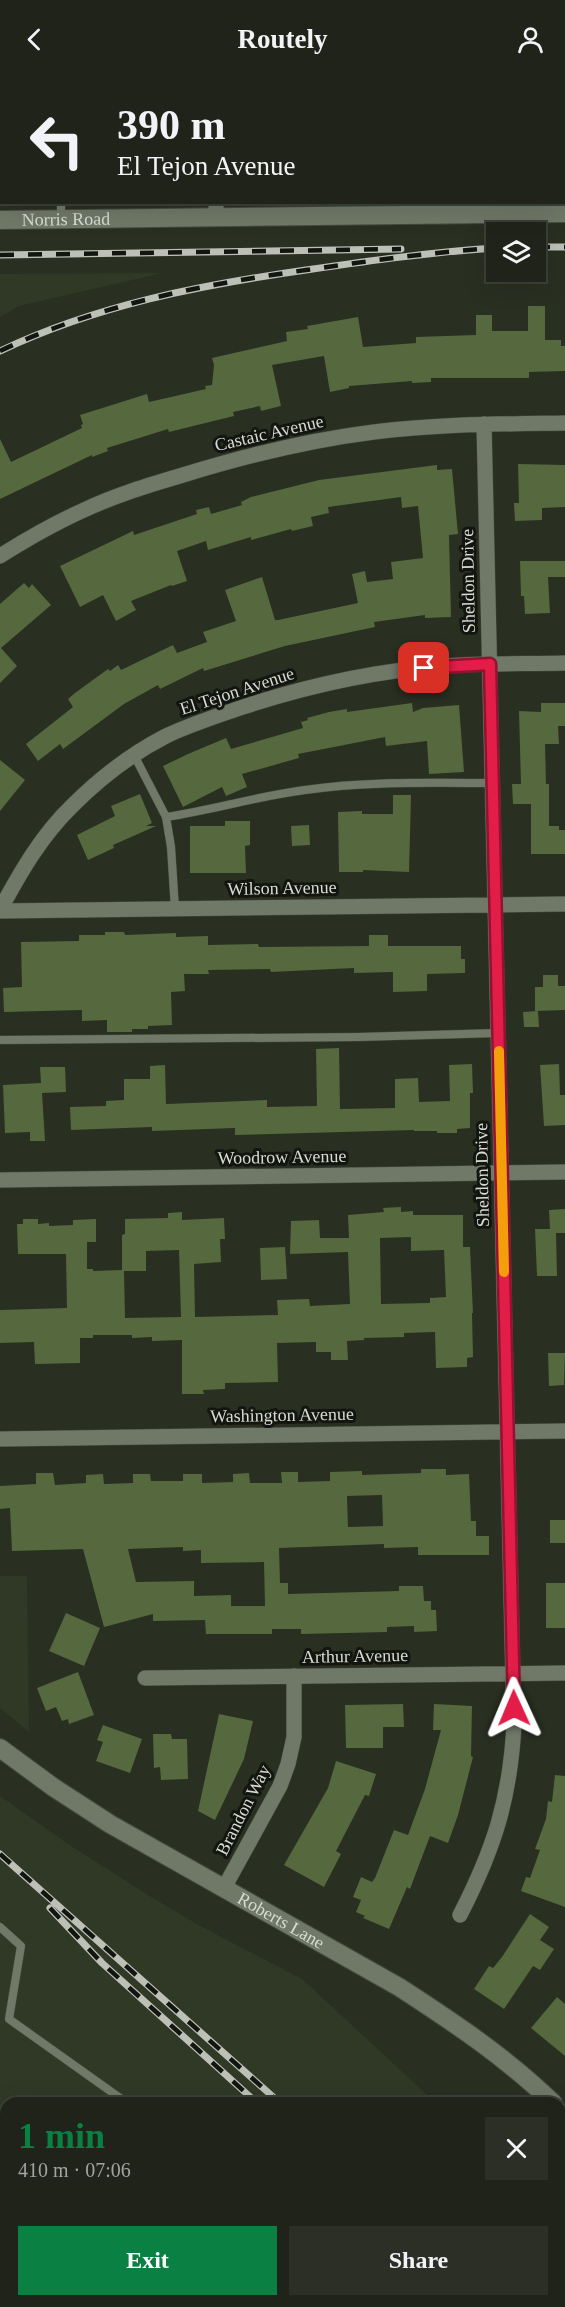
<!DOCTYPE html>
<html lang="en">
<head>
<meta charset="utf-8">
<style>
	:root { --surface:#1f2319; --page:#2c2f26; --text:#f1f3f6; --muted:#a1a4a2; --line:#3c4038; --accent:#0b8043 }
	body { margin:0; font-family:Georgia,serif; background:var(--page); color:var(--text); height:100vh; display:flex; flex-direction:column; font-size:22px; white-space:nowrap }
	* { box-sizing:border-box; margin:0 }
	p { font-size:20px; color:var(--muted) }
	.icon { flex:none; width:33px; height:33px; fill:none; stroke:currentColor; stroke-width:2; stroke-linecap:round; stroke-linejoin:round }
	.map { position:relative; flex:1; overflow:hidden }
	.details { position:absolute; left:0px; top:2019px; width:566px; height:210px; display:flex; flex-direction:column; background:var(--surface); border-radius:18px 18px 0 0; box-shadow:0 6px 24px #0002,0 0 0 2px var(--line) }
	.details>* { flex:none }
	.guide { position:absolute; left:0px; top:0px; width:566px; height:126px; box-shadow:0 6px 24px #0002,0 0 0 2px var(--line); background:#1f2319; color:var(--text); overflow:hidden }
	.buttons { position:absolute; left:486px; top:144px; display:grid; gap:12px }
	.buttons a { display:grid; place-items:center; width:60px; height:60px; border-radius:0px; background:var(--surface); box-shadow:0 6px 24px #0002,0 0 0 2px var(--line); font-size:30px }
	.pin { position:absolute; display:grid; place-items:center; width:51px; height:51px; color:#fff; margin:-26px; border-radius:12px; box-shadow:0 3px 9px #0006 }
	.me { position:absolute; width:66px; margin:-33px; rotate:359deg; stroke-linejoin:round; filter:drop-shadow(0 0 4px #0008) }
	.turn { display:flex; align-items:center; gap:21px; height:126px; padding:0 18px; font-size:27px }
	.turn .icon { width:78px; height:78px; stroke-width:2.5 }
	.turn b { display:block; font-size:42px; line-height:51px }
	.round { display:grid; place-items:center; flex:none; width:63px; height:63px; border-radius:0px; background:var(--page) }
	.headline { display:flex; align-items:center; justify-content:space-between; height:102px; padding:0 18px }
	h1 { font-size:36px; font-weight:600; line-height:45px; color:var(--accent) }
	.action { display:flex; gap:12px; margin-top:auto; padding:12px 18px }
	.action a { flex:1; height:69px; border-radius:0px; background:var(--accent); color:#fff; font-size:24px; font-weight:600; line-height:69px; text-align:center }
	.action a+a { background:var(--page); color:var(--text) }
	header { display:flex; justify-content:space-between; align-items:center; height:78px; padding:0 18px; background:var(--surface); font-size:27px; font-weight:600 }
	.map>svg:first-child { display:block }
</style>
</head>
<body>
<header><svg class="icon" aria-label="back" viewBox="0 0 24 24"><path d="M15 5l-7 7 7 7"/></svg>Routely<svg class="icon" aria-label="person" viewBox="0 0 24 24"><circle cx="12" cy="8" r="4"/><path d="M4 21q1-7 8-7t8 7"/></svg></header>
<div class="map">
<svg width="565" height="2229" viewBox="0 0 565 2229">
	<rect width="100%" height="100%" fill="#292f21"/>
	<path fill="#303925" d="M0,0L74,1L2,2L0,111Z
		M163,195L19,228L0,239V196Z
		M0,1498H27L29,1654L0,1630Z
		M0,1718L68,1766L148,1817L202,1849L302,1901L436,2025H6V2223H490L367,2229H0Z
		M560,2140L565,2145V2219H560Z"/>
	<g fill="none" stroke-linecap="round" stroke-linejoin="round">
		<path stroke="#3c4d23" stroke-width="18" d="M0,2087L6,2091
			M560,2148L565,2149"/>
	</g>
	<path fill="#56683d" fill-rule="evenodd" d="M528,228H545V262H561V268H565V293L529,294V300H431V304L412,305V303L349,308V310L330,314L324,278L272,287L281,328L261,333L260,328L233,334L234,338L169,354L168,351L107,370L108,373L92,379V377L0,421V361L11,384L82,350L81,347L83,346L80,337L147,316L149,324L206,311L205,308L212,307L214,287L212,280L287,263L286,254L308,251L307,248L358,239L363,269L416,265V259L476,257V237H492V253H528Z
		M518,386L565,387V429L542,430V442L515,443L514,425H519Z
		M437,387V392L452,391L458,456L449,457L451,539L425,540V537L374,544L375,549L285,568L204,593L203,590L160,611L158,607L124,626L63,671L60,666L38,683L26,666L73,629L68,621L75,615L108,591L110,593L118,587L121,592L173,567L177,575L207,564L203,554L236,543L225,512L262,499L275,542H278L358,525L352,496L365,493L367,504L393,501L391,484L423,480L418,428L402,430L401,419L328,429L329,435L311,439L313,448L292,453L291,451L251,462V459L208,472L206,463L177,473L187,503L172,508L171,507L131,523L136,532L116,543L103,517L80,529L60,488L133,453L134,457L197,436L196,432L209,429L211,436L242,427L241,424L251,419L319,402Z
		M520,483H565V499H548L550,535L525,536L524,518H521Z
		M24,505L29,510L32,506L51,527L1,570L17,588L0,605V526Z
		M412,625L413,634L423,630L459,627L464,694L429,696L427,663L386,668L385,659L298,676L299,680L242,696L247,709L226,718L222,709L183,729L163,688L188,676L226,660L231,671L303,650L301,644L308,642L307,640L329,634L347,631V634Z
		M541,625H565V648H558L559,666H545L546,706H549V748H559V752H565V776H531V726H513L512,706H521L519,633L541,634Z
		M0,682L25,702L0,733Z
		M140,716L152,745L146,748H156L113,767L114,770L88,782L77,757L115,738L111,728Z
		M393,717H411L409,794L363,792V794H339L338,734L362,733V736H393Z
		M225,743H250V767L245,768L246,795H190V748H225Z
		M309,747L310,767L292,768L291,748Z
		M105,854H124L125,857L176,855V859L208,858V867L258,866L259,869L369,868V857H388V868H461V881H465V895L427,896V913L393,914V894L354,895V890L271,894L270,891L208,892L209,896H184L185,913L171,914L172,947L148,948V951H132V954H107V942L82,943V932L4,934L3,910L22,909L21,864L79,863V857H105Z
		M543,897H558V908H565V932L535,933V909H543Z
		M538,933L539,949H524L523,934Z
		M339,970L340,1031L395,1030V1001L418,1000L419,1024L450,1023L449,987L472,986L473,1015H470V1050L457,1051V1055H437V1053H414V1052L235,1057V1050L152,1053V1049L71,1052L70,1029L106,1028V1023L124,1022V1001H150V988L165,987L166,1026L267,1022V1029L317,1028L316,971Z
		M559,986L560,1017H565V1047L544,1048L540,987Z
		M40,989H65L66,1014L42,1015L45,1063H30V1054L5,1055L3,1007L41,1005Z
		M401,1129V1134L413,1133V1137H463V1169H470L473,1235H472L473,1279L467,1280V1289L436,1290L435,1254L404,1255V1259L364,1260V1262L347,1263L348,1282H331V1274H316V1264L277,1265L278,1304L225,1305V1311L203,1312L204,1316H182V1262L152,1263V1259L132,1260V1257H93V1260H80V1285L35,1286L34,1264L0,1265V1232L67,1230L66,1176H18L17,1146H23V1141H38V1146L49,1145V1148L73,1147V1142L96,1141V1164H87V1191H93V1193L122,1192V1157L125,1156V1141L168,1140V1135L182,1134V1142L224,1140L225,1161H220L221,1184L194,1186L195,1239L278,1237L277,1222L309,1221L310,1228L350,1226L348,1174L290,1176L291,1143L319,1142L320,1160H349L348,1137L384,1134L383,1130ZM411,1159V1173L444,1172L446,1219L430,1220V1225L381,1226L380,1160ZM179,1172L181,1239L125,1240L124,1193H146V1173Z
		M565,1131V1155H556L557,1198H537L535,1151H550L549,1132Z
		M285,1169L287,1201L261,1202L260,1170Z
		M548,1275H565L564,1307L549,1308Z
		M421,1391H446V1397L469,1396L471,1443H476V1458H489V1477H418V1469L384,1470V1466L279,1470L280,1505H288V1516L399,1513V1508H423L424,1523H431V1532H436L437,1553L414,1554V1548L387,1549V1554L301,1556V1551H272V1556H206L205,1542L153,1543V1536L104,1549L83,1471L12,1473L10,1430L0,1431V1408L36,1406V1395H53L55,1407L86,1405V1397L103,1396L104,1406L133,1405V1396H150L151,1403H183V1396H202V1405L233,1404V1396L249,1395L250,1405H282L281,1394H298V1404L330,1403V1394L362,1393V1397L421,1395ZM382,1417L383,1448L348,1449L347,1418ZM183,1469V1473L201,1472V1485L264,1484L265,1528H231V1517L194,1518V1503L136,1504L128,1471Z
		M550,1442H565V1465H550Z
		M546,1505H565V1550H546Z
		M66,1535L100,1550L84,1588L49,1573Z
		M78,1594L94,1637L69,1646L68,1641L62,1643L56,1629L46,1633L37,1610Z
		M403,1626L404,1649H383V1670H346L345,1627Z
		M434,1626L472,1628L471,1678L473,1679L458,1737L448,1765L430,1758L410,1811L407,1809L389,1851L363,1840L365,1838L356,1834L361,1822L353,1819L361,1799L372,1804L375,1800L394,1752L408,1757L425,1711L441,1652H433Z
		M219,1636L253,1643L244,1681L215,1742L198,1733Z
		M103,1647L142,1661L130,1695L96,1683L103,1664L97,1662Z
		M153,1656H171L172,1661H187L188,1701L161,1702L160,1689L154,1690Z
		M336,1683L376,1696L369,1718L365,1717L336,1773L341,1776L324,1809L284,1787L328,1710Z
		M555,1697L565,1698V1829L521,1813L526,1799L530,1800L540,1772L535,1771L546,1741L548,1723L552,1724Z
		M530,1836L549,1849L540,1862L554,1871L540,1892L533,1888L504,1931L474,1911L489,1888L493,1890L502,1879Z
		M557,1919L565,1926V1978L531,1950Z"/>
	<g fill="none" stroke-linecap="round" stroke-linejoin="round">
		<defs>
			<path id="service" d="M51,0L52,2
				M449,0V2
				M564,86H565
				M61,124V141
				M134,677L166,739L171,769L175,831
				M166,739C213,732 258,718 305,712C367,703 430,705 492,705
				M0,962L359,959L498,955
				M0,1849L21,1868L9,1941L127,2025
				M0,2153L6,2154
				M183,2223V2229
				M302,2223L303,2229
				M427,2223L430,2229"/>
			<path id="minor" d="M213,0V2
				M216,124V139
				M0,478C27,461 55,445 84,432C116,417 149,407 183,397C245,378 309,362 374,354C437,346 501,346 565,345
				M0,832C20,795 41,758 72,728C100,700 131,676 166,658C191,646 217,638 243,629C307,608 374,593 442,588C483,585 524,586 565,585
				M0,833L565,826
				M0,1102L565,1094
				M0,1361L565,1353
				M145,1600L565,1595
				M224,1810L280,1708L288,1686L294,1659V1598
				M460,1837C494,1771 510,1721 514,1647L484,346"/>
			<g id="tertiary">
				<path id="s1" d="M0,142L565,135"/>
				<path id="s2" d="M0,1670L53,1709L110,1746L399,1909C453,1944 507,1980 553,2025"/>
			</g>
		</defs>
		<use href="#service" stroke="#444a3e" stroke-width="9"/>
		<use href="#minor" stroke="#444a3e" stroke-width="16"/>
		<use href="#tertiary" stroke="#444a3e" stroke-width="20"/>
		<use href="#service" stroke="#707868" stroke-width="8"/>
		<use href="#minor" stroke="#707868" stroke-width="15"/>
		<use href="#tertiary" stroke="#707868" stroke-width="18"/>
		<defs>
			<path id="rail" d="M536,169H565
				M0,177L401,171
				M0,273C97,227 200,207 306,192C369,183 432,174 495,170
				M0,1776L280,2025
				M50,1830L102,1885L257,2025
				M481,2223L488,2229
				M502,2223L509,2229"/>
		</defs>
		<use href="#rail" stroke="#bcc0b7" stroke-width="7"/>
		<use href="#rail" stroke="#131610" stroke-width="4.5" stroke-dasharray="14" stroke-linecap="butt"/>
	</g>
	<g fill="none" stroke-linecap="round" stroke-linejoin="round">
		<defs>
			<path id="route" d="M424,590L490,586L514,1630"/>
		</defs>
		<use href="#route" stroke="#92132f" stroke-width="15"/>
		<use href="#route" stroke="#e11d48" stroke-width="10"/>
		<path stroke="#f59e0b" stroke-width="10" d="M499,973L504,1194"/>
	</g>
	<g text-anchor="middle" stroke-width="6" stroke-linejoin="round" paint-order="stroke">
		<g font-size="18" fill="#d7dbd2" stroke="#131610">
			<text dy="6" stroke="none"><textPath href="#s1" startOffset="66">Norris Road</textPath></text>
			<text transform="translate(269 355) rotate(-13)" y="6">Castaic Avenue</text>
			<text transform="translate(468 503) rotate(-91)" y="6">Sheldon Drive</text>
			<text transform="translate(237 613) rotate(-18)" y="6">El Tejon Avenue</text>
			<text transform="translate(282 810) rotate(-1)" y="6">Wilson Avenue</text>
			<text transform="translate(282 1079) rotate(-1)" y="6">Woodrow Avenue</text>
			<text transform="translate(482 1097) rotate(-91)" y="6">Sheldon Drive</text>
			<text transform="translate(282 1337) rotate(-1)" y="6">Washington Avenue</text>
			<text transform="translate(355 1578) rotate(-1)" y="6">Arthur Avenue</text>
			<text transform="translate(243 1732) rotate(-63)" y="6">Brandon Way</text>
			<text dy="6" stroke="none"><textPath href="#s2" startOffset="330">Roberts Lane</textPath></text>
		</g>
	</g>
</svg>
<div class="buttons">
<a><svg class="icon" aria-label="layers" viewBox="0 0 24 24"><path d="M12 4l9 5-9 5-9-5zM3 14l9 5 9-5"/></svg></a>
</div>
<div class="pin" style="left:424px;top:590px;background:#d93025"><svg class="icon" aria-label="arrive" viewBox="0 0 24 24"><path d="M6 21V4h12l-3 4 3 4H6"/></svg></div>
<svg class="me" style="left:514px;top:1630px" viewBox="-20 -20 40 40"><path d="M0-17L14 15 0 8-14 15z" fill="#e11d48" stroke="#fff" stroke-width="4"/></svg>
<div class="guide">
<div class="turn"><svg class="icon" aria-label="left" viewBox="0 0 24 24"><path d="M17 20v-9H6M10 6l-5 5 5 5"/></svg><div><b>390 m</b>El Tejon Avenue</div></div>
</div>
<section class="details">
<div class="headline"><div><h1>1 min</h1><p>410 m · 07:06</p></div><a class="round"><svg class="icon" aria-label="close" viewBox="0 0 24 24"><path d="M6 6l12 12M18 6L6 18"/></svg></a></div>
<div class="action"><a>Exit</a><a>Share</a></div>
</section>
</div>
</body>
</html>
